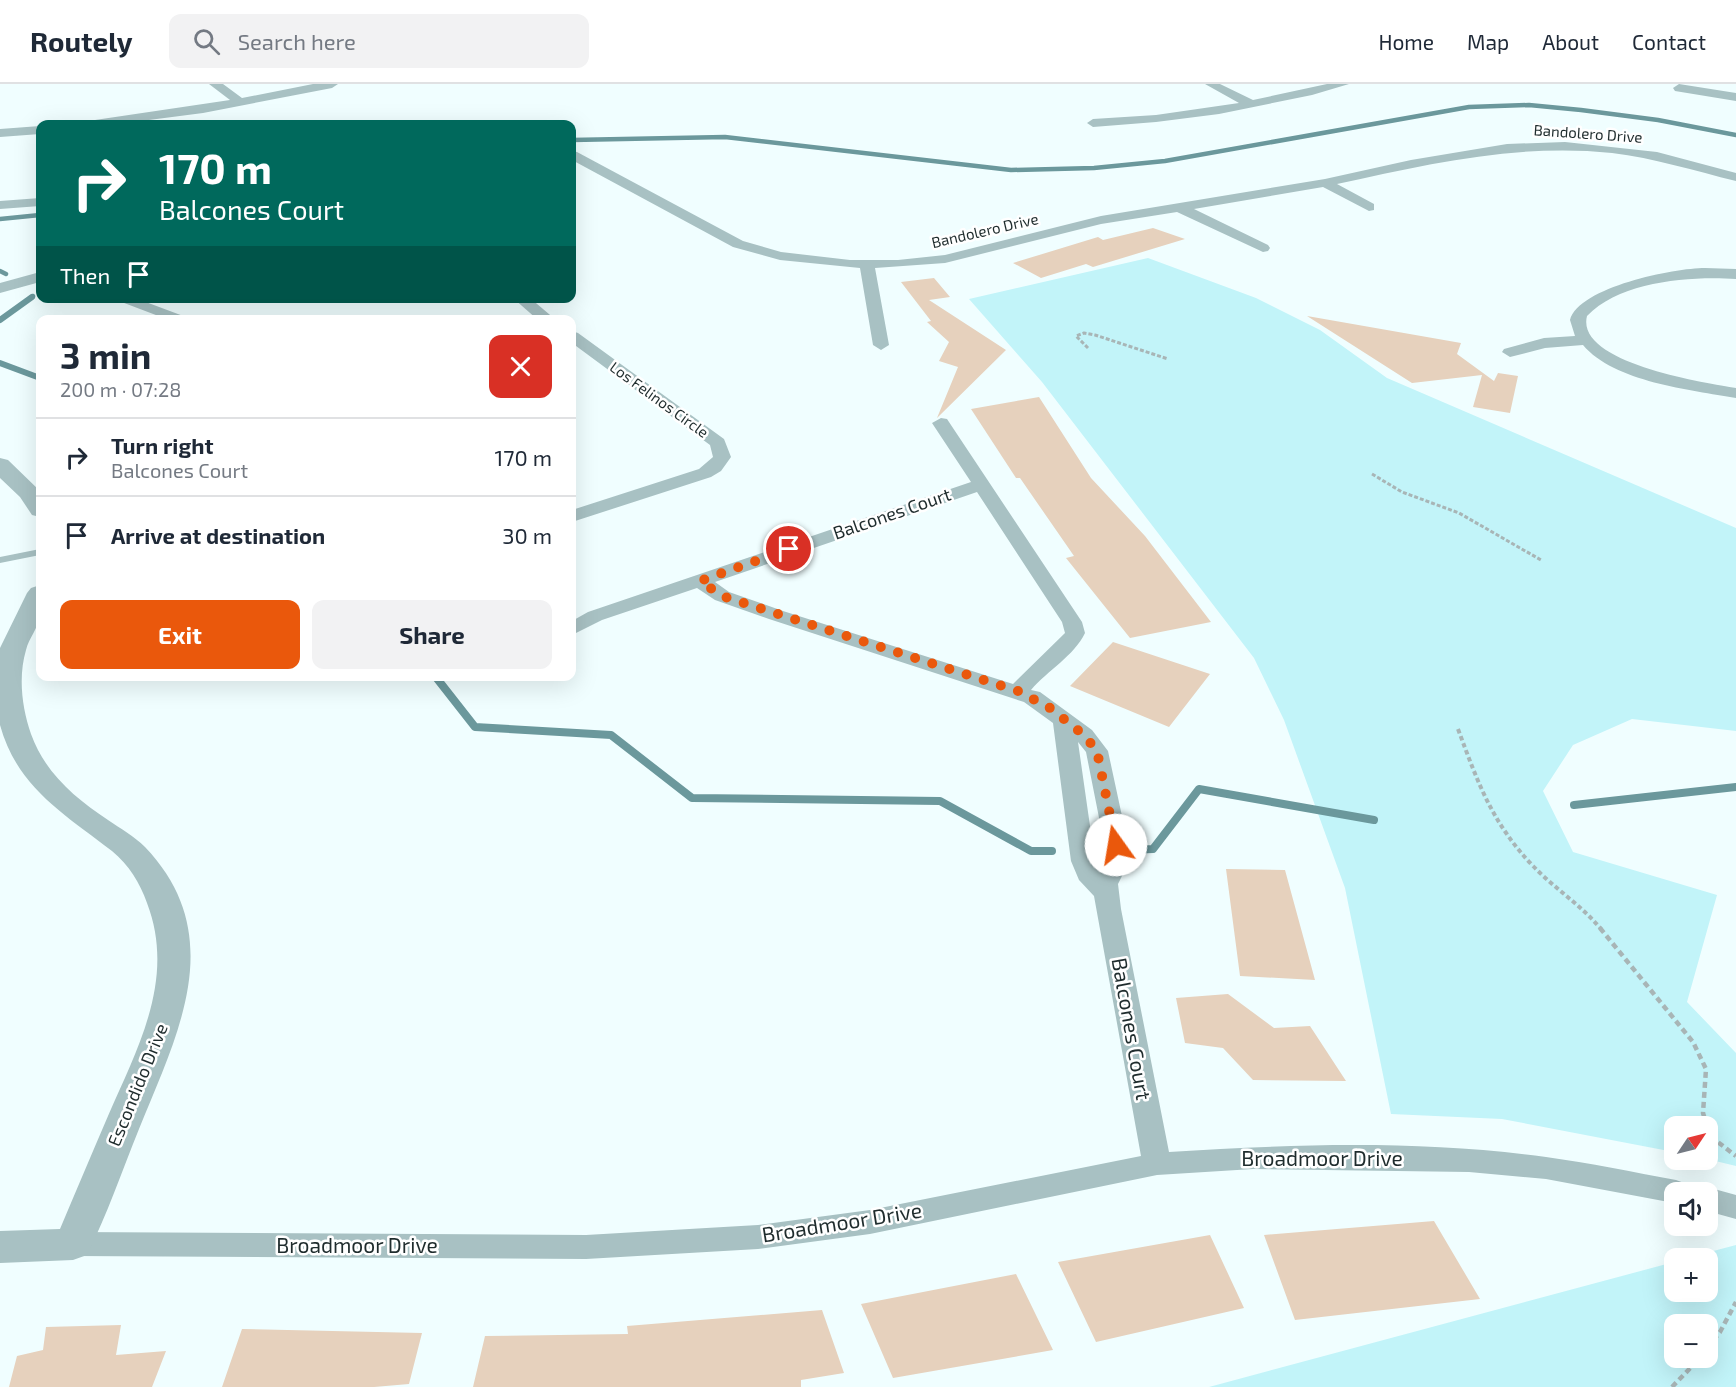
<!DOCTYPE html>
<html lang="en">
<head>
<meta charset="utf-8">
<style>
	:root { --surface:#fff; --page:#f2f2f3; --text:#1f2937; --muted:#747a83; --line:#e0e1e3; --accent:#ea580c }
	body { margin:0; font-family:"Exo 2",sans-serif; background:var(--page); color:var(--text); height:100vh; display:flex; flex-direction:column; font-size:22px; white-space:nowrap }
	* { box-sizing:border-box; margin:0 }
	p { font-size:20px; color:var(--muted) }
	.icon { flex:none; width:33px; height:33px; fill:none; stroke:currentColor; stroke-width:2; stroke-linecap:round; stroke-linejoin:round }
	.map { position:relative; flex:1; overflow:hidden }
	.sheet { position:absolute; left:36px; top:231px; width:540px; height:366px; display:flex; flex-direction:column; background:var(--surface); border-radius:12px; box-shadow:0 6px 24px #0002 }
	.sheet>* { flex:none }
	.top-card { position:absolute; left:36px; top:36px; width:540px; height:183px; border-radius:12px; box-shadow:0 6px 24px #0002; background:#00695c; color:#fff; overflow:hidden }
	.needle { width:39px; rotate:55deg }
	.buttons { position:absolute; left:1664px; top:1032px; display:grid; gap:12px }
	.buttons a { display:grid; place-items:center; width:54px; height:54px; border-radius:12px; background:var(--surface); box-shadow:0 6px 24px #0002; font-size:30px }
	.pin { position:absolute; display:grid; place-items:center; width:51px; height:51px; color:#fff; margin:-26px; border:3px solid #fff; border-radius:50%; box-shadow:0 2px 6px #0007 }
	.me { position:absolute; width:66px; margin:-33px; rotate:347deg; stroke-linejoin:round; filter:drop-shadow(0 0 4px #0008) }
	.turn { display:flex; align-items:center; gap:21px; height:126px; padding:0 24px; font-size:27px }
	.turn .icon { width:78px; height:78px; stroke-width:2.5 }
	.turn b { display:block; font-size:42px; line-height:51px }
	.then { display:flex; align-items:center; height:57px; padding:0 24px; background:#0003; gap:12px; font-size:22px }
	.round { display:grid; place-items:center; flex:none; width:63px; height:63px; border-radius:12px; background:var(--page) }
	.headline { display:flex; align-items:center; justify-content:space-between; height:102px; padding:0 24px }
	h1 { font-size:36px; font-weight:700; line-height:45px }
	.primary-button { display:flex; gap:12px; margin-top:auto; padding:12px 24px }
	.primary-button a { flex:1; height:69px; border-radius:12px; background:var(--accent); color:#fff; font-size:24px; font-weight:700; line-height:69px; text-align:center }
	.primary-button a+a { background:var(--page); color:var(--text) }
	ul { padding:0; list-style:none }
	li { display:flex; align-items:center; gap:18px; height:78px; padding:0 24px; border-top:2px solid var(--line) }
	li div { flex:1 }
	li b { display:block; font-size:22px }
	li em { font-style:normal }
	header { display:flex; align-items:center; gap:36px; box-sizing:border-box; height:84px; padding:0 30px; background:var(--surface); border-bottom:2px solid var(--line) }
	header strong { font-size:28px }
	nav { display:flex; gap:33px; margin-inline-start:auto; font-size:21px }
	.search { width:420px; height:54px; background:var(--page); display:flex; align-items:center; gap:15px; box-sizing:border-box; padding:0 21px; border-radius:12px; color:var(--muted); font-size:22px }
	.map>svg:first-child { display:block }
</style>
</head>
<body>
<header>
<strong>Routely</strong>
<div class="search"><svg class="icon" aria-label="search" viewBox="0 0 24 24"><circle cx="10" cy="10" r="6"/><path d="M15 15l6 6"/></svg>Search here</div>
<nav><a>Home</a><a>Map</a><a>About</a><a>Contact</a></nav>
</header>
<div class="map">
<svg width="1736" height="1303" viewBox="0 0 1736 1303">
	<rect width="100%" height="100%" fill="#f0feff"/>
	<path fill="#c2f4f9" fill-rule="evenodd" d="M1148,174L1256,214L1320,246L1387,294L1736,444V647L1632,635L1573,661L1543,707L1573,768L1717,811L1687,918L1736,969V1082L1707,1075V1042H1674V1068L1502,1035L1391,1030L1345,804L1284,636L1254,574L1042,298L969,215Z
		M1736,1161V1303H1209L1674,1178V1208H1707V1174H1687ZM1674,1240H1707V1274H1674Z"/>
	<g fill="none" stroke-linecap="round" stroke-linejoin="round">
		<path stroke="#6b989c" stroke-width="4.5" d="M572,56L725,53L1011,86L1094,84L1165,77L1469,23L1529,21L1581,26L1658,36L1736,51
			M0,135L40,131
			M0,187L6,190
			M30,214L33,212"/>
		<path stroke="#6b989c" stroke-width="6" d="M0,236L32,213
			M0,279L40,294"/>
		<path stroke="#6b989c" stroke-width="8" d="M435,592L475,643L611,651L692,714L940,717L1031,767H1052
			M1574,721L1736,703
			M1129,766L1153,765L1199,705L1374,736"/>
	</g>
	<path fill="#e6d1bd" d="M1153,144L1185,155L1093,183L1086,180L1041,194L1013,179L1098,153L1103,156Z
		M934,194L950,213L929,216L1006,266L937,334L958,283L939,277L949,258L927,238L931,237L901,198Z
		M1307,232L1461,259L1457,270L1494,297L1498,289L1518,292L1510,329L1473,323L1482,291L1412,299Z
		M1039,313L1091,394L1145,452L1211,538L1130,554L1066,474L1074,472L1020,394H1016L971,325Z
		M1113,558L1210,590L1169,643L1070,602Z
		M1226,785L1285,786L1315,896L1240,892Z
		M1228,910L1274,944L1310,942L1346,997L1253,996L1223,964L1185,959L1176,914Z
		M1434,1137L1480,1215L1295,1236L1264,1151Z
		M1210,1151L1244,1224L1096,1258L1058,1178Z
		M1016,1190L1053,1266L893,1294L861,1220Z
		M822,1226L844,1289L801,1296V1303H473L485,1252L628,1250L627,1242Z
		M121,1241L116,1271L166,1267L152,1303H9L17,1272L43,1266L46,1243Z
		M242,1245L422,1249L409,1300L374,1303H222Z"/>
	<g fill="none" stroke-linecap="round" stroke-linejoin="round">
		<path stroke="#a8b5b6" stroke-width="3" stroke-dasharray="4 2" stroke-linecap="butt" d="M1088,264L1076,252L1084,249L1095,251L1168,275
			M1372,390L1402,408L1459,429L1541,476"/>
		<path stroke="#a8b5b6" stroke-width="4" stroke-dasharray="4.5 3" stroke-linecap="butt" d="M1458,645C1478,699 1492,739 1533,782C1554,804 1581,821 1601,845"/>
		<path stroke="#a8b5b6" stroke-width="4.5" stroke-dasharray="6 4" stroke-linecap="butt" d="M1600,844L1693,958L1706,985L1703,1029L1707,1042
			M1707,1043L1710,1052L1736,1072
			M1707,1264L1720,1248L1736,1218
			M1672,1303L1700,1274"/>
		<path fill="#a8c1c3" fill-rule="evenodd" d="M40,465V471L0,479V473Z"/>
		<path fill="#a8c1c3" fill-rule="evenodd" d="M209,0H223L242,14L313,0H338L332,4L203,29L118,40H89L95,36L230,16Z
			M1205,0H1220L1253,16L1327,0H1349L1312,11L1219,30L1156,38L1093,43L1087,39L1093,35L1156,31L1239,19Z
			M1679,0L1736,9V17L1675,7L1673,4Z
			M40,42V50L0,53V45Z
			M1565,58L1657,68L1736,89V97C1695,87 1654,74 1612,69C1519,59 1428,80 1337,100L1374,120V126L1369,127L1323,103L1194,125L1268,161L1270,164L1268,167L1263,168L1177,128L1101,140L945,179L875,184L889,261L881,266L873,261L860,184L780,176L733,163L572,76V67L577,68L743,157L781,168L850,176H898L945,171L1101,132L1325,95L1411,76L1507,60Z
			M40,114V122L0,125V117Z
			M1705,184L1736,185V195C1690,192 1621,197 1587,232C1575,279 1706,299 1736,304V314C1691,306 1614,298 1583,261L1545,264L1510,273L1502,268L1504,265L1544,254L1575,252L1570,236C1579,203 1674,184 1705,184Z
			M40,188V198L0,209V199Z
			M111,214H135L194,236H169Z
			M513,214H530L556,236H538Z
			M572,247L578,249L724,355L731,373L721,387L711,393L572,438V426L699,385L713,373L710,361L572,259Z
			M941,334L947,335L1082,538L1085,549C1074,572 1048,586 1031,606L1040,608L1092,646L1108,667L1131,774L1118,800L1121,825L1169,1068C1294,1060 1422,1056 1546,1073C1590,1079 1633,1088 1676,1096L1687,1100L1691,1108H1674V1119L1546,1095L1469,1088L1253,1085L1157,1091L870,1150L758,1165L586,1175L73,1172L62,1169L58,1160L62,1151L73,1148L586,1151L758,1141L870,1126L1141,1072L1094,812L1079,796L1071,777L1053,639L1024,618L769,535L715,516L697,504L602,536L572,551V537L588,528L971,398L932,339ZM977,408L1062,538L1065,549L1013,600L783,527L729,508L715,498ZM1078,658L1086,668L1107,774L1100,788L1095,777Z
			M1707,1103L1736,1111V1135L1707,1127V1108H1695Z"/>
		<path fill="#a8c1c3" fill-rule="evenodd" d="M0,374L8,376L40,407V433L32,431L20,413L0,394Z
			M40,501C41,509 43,524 40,533C38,544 29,554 26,566C18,593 22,624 31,650C45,689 75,714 108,736C121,745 134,752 145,763C230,852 177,951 139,1045C122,1087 107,1131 87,1171L73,1176L0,1179V1147L60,1145C76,1107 92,1069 108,1032C138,963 176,895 147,819C140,799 129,781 112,767C64,730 17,703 0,641V564L27,509L31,504Z"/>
	</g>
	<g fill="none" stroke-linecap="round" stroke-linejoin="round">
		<path stroke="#ea580c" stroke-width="10" stroke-dasharray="0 18" d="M789,465L700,497L722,512L1018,607L1050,624L1084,651L1097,667L1116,761"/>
	</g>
	<g text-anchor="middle" stroke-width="5" stroke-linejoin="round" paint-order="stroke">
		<g font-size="15" fill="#1f2c2d" stroke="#fff">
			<text transform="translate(1588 50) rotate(4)" y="5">Bandolero Drive</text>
			<text transform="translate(985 147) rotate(-13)" y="5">Bandolero Drive</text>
			<text transform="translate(659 316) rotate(36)" y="5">Los Felinos Circle</text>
		</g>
		<g font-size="18" fill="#1f2c2d" stroke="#fff">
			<text transform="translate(892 430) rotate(-19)" y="6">Balcones Court</text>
			<text transform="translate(138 1001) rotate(-68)" y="6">Escondido Drive</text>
		</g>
		<g font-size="21" fill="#1f2c2d" stroke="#fff">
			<text transform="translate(1131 945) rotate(80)" y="7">Balcones Court</text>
			<text x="1322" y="1082">Broadmoor Drive</text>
			<text transform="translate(842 1139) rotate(-9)" y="7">Broadmoor Drive</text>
			<text x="357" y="1169">Broadmoor Drive</text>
		</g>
	</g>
</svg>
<div class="buttons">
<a><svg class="needle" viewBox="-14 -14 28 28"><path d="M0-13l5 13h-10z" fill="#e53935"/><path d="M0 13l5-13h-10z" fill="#747a83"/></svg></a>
<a><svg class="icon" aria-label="sound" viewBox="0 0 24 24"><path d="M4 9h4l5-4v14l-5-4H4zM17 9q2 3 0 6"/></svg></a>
<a>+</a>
<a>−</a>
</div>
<div class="pin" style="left:789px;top:465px;background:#d93025"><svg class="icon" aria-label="arrive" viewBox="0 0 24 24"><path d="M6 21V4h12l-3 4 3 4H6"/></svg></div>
<svg class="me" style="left:1116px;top:761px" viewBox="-20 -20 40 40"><circle r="19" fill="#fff"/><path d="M0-13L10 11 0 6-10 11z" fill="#ea580c"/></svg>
<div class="top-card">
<div class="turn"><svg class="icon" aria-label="right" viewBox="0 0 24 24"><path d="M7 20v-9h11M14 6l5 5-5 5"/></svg><div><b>170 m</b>Balcones Court</div></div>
<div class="then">Then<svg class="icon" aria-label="arrive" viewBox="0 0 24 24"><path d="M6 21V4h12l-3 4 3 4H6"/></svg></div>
</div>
<section class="sheet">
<div class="headline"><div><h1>3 min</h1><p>200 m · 07:28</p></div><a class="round" style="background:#d93025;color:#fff"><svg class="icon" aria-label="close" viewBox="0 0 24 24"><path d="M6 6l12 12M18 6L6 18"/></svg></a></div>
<ul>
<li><svg class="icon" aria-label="right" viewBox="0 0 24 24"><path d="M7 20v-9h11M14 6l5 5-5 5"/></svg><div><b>Turn right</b><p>Balcones Court</p></div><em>170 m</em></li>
<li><svg class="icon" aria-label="arrive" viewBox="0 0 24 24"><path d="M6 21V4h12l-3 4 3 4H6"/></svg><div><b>Arrive at destination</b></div><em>30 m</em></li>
</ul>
<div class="primary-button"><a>Exit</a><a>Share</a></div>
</section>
</div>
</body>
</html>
